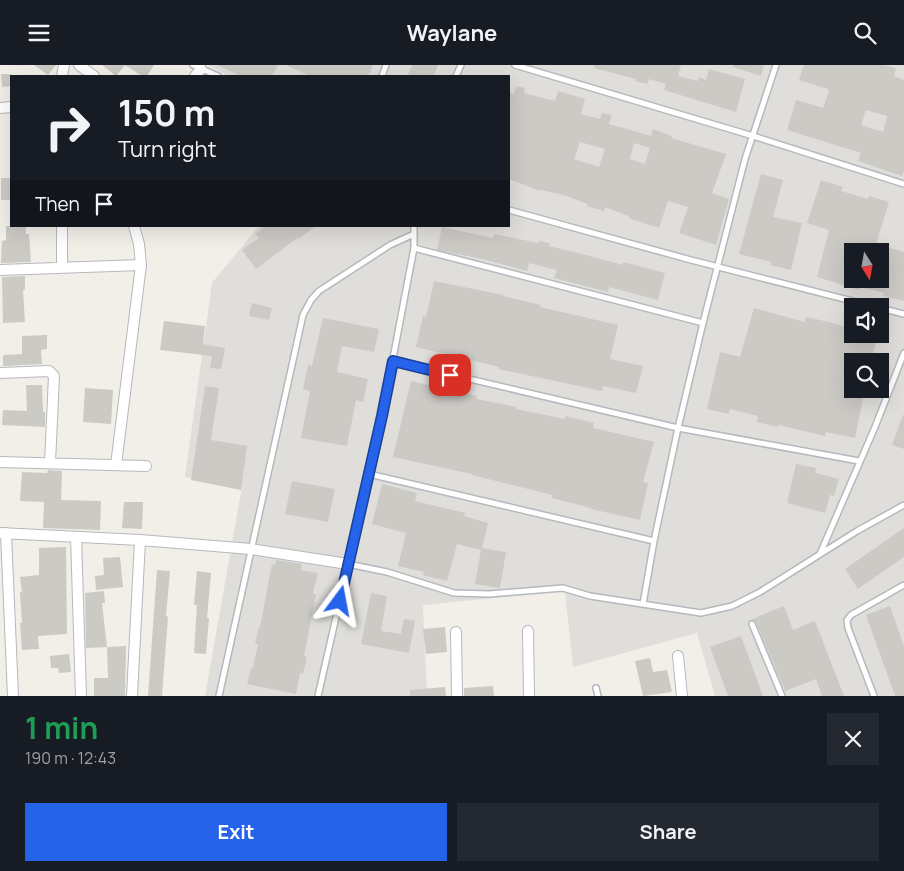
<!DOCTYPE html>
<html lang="en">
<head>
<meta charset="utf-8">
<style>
	:root { --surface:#171b24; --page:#242831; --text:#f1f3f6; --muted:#9ea1a6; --accent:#2563eb }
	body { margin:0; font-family:Manrope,sans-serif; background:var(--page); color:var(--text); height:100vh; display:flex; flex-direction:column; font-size:19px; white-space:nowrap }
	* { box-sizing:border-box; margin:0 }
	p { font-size:16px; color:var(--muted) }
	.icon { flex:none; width:28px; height:28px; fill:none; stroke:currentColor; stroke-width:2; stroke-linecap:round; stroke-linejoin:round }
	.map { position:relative; height:631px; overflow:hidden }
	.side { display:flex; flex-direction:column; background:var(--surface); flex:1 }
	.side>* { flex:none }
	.top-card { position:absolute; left:10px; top:10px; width:500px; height:152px; border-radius:0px; box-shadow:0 5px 20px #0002; background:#171b24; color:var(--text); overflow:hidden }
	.needle { width:32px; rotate:169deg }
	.fabs { position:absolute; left:844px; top:178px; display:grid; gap:10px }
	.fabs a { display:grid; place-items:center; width:45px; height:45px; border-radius:0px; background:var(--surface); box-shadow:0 5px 20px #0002; font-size:25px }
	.pin { position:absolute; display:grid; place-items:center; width:42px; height:42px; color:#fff; margin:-21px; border-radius:10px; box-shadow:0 2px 8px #0006 }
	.me { position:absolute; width:55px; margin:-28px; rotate:13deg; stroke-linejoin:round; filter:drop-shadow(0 0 4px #0008) }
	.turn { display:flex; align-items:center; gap:18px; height:105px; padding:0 25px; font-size:22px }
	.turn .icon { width:65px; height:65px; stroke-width:2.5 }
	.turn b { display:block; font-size:35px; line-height:42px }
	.then { display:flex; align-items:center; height:48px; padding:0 25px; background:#0003; gap:10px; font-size:19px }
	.round { display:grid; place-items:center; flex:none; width:52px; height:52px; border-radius:0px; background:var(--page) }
	.summary { display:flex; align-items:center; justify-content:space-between; height:85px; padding:0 25px }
	h1 { font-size:30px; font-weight:700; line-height:38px; color:#1e9e55 }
	.primary-button { display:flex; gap:10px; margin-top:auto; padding:10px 25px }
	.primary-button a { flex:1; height:58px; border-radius:0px; background:var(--accent); color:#fff; font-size:20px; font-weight:700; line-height:58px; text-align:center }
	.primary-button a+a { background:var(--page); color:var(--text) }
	header { display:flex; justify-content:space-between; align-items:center; height:65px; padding:0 25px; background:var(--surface); font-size:22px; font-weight:700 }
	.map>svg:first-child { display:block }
</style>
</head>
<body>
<header><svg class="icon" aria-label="menu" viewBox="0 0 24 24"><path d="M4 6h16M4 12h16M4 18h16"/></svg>Waylane<svg class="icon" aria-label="search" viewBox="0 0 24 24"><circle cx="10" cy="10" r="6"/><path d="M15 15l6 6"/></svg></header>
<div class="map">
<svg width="904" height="631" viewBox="0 0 904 631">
	<rect width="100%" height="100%" fill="#f1efe8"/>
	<path fill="#e0deda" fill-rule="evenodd" d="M208,0H904V625L893,631H715L697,568L573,602L565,526L423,540L427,631H205L242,422L185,412L212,218L259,161H509V11H229ZM852,186H880V214H852ZM852,241H880V269H852ZM852,296H880V324H852Z"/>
	<path fill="#cccac5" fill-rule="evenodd" d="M34,0H56L48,10Z
		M102,0H154L147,11H142L125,0L116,11Z
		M217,0H278L272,11H241Z
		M286,0H373L368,11H310Z
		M412,0H438L434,11H413L408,9Z
		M594,0H681L678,11L698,16L699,12L706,15L709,4L745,14L736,47L664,25L666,19L649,14L647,19L635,16L636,14L594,3Z
		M733,0H764L761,11L733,2Z
		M804,0H884L896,3L894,11L904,15V106L902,111L858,96L861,88L787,65L796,35L823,43L829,26L828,24L799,15ZM866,45L887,51L883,67L861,60Z
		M1,9H11V21L2,22Z
		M516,21L525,23L524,28L555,36L558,26L585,34L581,49L600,54L602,48L612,50L609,59L651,71L653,64L672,71L671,73L726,89L712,128L729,134L716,180L679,168L688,142L668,136L659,163L628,153L629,151L605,142L604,146L587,141L588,139L563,130L541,125L540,126L509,114V27L514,29ZM580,77L605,84L599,102L574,94ZM634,78L650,83L645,99L630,94Z
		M761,109L783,115L773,152L802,158L791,205L770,200L771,197L739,189Z
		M1,113H11V135H1Z
		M821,115L843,122L841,126L868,134L869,131L889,137L876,179L904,187V236L883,231L884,228L860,222L859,225L817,212L829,165L807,158ZM852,186H880V214H852Z
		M6,161H26V169H29L31,197L1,198L2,176L6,175Z
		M265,161H316L298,174L297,173L256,204L242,185L259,173L255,169Z
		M442,162L493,173L494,169L538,178L539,176L549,178V181L590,191L623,200V197L665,208L658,235L609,222L608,227L554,213L557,205L529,198L527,206L482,194L437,185Z
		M25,211V225H23L25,257L3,258L2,212Z
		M434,216L503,230V231L541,240L540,242L618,260L610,294L643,301L636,328L603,321L602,326L498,304L499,302L416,282L423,251L426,252Z
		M252,238L272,243L269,255L249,251Z
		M754,243L805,257L806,252L829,257L852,264V269H878L871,296H852V324H865L855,373L826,367L825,371L779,360L778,362L757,357L758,351L730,344L729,349L707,344L720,287L740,292Z
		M323,253L379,264L374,287L342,281L337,307L368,314L363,337L356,335L347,381L301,373L310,326L303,324L308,300L312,301Z
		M164,256L205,261L203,279L225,283L221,304L210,303L212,291L160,285Z
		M47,270V284L41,285L42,299L3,301V290L22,289V271Z
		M411,316L477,331V334L516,342V344L565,354V351L594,358L593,363L654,377L643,417L648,418L640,455L591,444V443L552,433L553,430L472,410V409L393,392Z
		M26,320H42L43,347H45V362L2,360L3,345L27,346Z
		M205,321L219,323L211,375L247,381L241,425L191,415Z
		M85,323L113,325L111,359L83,357Z
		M903,350H904V384L892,380Z
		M796,399L816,403L815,408L839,414L834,431L830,430L825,448L787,438Z
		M48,405L62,406L61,435L101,436L100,465L43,463L44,437L20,436L22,407L47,408Z
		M292,416L335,424L328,457L285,449Z
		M382,419L417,428L415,436L465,448L464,451L488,458L482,483L506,487L500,523L475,519L481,485L457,479L447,516L423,510L424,507L398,501L406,468L372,459Z
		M124,437H143L142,464L122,463Z
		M904,463V492L858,524L845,504Z
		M66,482L67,569L38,571L39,584L22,585L20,558H22L20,527H22L20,512L39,510V483Z
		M120,492L123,522L96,525L95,511L104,510L103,493Z
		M276,495L302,499L301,505L318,508L313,528L316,529L304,591L307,592L303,609L300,608L296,629L247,619L251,603H253L258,579H255L259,562H260L272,499L275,500Z
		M157,505L170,506L166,551L168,552L162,631H148Z
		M197,506L211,508L207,553H209L206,589L194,588L197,540H194Z
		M104,526L105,538H102L107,582L86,583L85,528Z
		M371,528L387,531L381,566L401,569L404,554L415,556L409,588L361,579Z
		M784,541L793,565L815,556L844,631H822L816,614L785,626L756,557L752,554Z
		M890,541L904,581V631H895L866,550Z
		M445,562L447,587L426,589L423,564Z
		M741,571L763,631H728L710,582Z
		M126,581L125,631H94V613H108L107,582Z
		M69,589L71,607L59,608L58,603H51L50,591Z
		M650,593L653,607L667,605L672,627L643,631L635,596Z
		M493,621L494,631H464V623Z
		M445,622L446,631H410V625Z"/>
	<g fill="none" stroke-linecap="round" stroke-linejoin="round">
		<defs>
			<path id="lane" d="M193,0L218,11
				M515,0L753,71L904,119
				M382,11L386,0
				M456,11L461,0
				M509,145L691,195L872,241
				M414,183L703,258
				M880,243L904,249
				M393,296L678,363L859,396
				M369,409L654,476
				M820,489L875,362L904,288
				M348,499L387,507L454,528L489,529L563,523L590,531L701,548L732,541L760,527L857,466L904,440
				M643,539L654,476L678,363L703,258L745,94L776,0
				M752,559L782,631
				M596,623L598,631
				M219,631L303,250L311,235L319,226L390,180L414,169
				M318,631L382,351L414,183V161
				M874,631L848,563L847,555L851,550L904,520"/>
			<path id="street" d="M79,0L94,11
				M62,11L64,0
				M195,11L201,4
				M0,43L11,42
				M62,161V203
				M0,205L141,200
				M0,308L49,306L54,311L50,398
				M0,397L146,401
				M116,400L141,200L139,179L134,161
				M0,468L140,475L251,484L348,499
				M6,468L13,631
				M76,472L81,631
				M528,566L529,631
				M456,567L457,631
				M678,591L682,631
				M132,631L140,475"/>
		</defs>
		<use href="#lane" stroke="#b5b8bc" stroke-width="8"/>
		<use href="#street" stroke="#b5b8bc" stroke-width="12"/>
		<use href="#lane" stroke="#fff" stroke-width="5"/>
		<use href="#street" stroke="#fff" stroke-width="10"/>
	</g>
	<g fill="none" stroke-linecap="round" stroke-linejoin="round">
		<defs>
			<path id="route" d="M340,536L382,351L393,296L450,310"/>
		</defs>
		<use href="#route" stroke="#184099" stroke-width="12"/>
		<use href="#route" stroke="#2563eb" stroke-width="9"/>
	</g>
</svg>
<div class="fabs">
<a><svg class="needle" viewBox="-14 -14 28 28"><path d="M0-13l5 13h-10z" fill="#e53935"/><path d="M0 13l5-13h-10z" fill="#9ea1a6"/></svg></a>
<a><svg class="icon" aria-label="sound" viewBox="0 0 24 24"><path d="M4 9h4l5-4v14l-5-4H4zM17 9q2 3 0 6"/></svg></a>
<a><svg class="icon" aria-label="search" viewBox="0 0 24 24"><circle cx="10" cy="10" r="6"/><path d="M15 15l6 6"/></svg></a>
</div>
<div class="pin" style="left:450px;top:310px;background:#d93025"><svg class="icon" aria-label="arrive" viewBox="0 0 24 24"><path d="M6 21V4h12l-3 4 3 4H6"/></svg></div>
<svg class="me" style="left:340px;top:536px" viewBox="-20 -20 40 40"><path d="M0-17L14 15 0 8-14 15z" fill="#2563eb" stroke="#fff" stroke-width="4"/></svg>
<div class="top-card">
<div class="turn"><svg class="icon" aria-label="right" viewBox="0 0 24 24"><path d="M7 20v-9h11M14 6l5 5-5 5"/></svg><div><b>150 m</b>Turn right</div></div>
<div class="then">Then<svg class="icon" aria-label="arrive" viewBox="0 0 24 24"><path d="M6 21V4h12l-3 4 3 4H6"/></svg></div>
</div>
</div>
<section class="side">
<div class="summary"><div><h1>1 min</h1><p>190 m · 12:43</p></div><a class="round"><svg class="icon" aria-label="close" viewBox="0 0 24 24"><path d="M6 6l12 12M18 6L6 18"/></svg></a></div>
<div class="primary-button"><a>Exit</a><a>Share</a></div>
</section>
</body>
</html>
